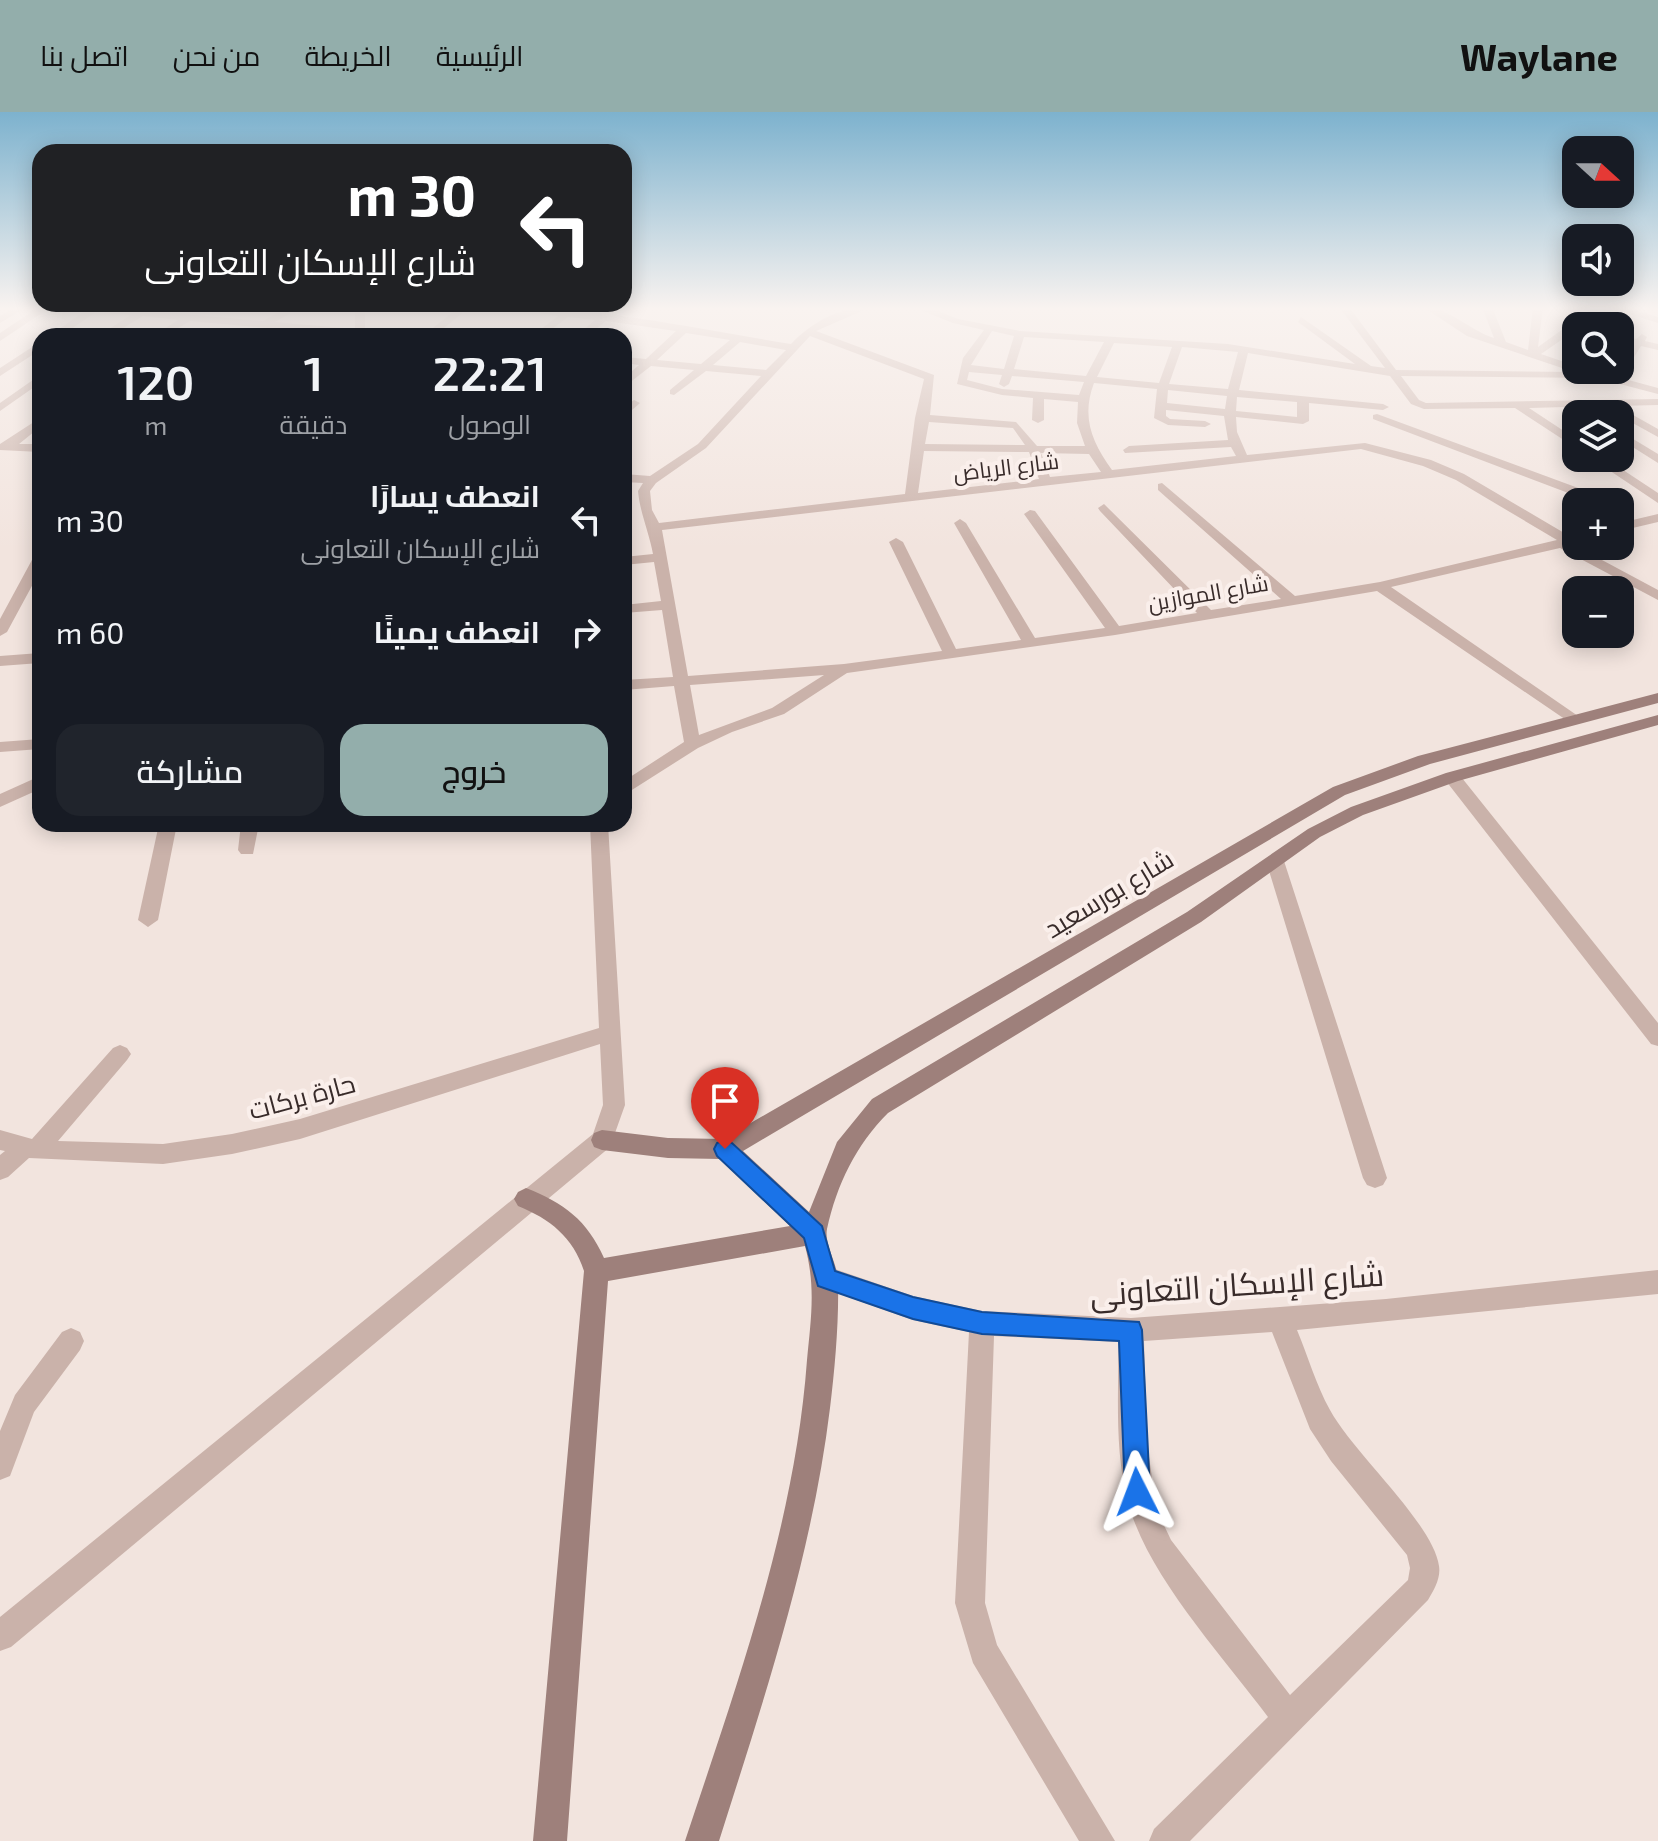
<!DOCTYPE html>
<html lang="ar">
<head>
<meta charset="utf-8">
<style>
	:root { --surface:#171b24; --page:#20242c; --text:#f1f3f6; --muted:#9ea1a6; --accent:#93aeab }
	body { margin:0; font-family:"Exo 2",Cairo,sans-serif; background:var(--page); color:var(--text); direction:rtl; height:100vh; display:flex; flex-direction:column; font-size:30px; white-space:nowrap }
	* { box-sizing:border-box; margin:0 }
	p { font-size:26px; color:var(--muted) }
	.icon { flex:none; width:44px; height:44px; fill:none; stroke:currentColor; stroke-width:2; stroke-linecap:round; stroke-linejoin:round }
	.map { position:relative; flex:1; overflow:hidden; direction:ltr }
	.drawer { position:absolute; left:32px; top:216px; width:600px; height:504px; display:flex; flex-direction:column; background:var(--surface); border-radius:24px; box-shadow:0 4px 20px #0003; direction:rtl }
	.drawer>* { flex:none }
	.top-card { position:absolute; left:32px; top:32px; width:600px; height:168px; border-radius:24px; box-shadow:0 4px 20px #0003; direction:rtl; background:#202124; color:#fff; overflow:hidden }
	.needle { width:52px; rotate:111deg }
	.buttons { position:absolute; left:1562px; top:24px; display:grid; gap:16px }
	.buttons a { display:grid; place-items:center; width:72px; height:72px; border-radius:16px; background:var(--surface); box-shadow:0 4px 20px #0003; font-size:40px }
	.pin { position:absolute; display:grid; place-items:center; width:68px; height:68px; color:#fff; margin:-82px -34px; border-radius:50% 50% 50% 0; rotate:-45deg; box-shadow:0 0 8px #0007 }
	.pin .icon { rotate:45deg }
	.me { position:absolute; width:88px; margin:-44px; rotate:357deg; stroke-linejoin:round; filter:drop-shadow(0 0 6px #0008) }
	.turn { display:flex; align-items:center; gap:28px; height:168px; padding:0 24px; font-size:36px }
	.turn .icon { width:104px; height:104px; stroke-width:2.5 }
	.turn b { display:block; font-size:56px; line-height:68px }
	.eta { display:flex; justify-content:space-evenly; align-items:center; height:136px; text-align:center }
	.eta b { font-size:48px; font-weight:600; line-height:56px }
	.action { display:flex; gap:16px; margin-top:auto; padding:16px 24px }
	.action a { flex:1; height:92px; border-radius:24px; background:var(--accent); color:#111; font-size:32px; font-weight:600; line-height:92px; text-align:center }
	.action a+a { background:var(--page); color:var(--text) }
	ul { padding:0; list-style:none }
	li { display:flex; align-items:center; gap:24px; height:112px; padding:0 24px }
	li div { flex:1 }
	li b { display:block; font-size:30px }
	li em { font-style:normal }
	header { display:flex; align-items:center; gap:48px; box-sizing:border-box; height:112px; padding:0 40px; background:var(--accent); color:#111 }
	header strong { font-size:38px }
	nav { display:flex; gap:44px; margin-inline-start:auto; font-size:28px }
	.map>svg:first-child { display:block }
</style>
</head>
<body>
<header>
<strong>Waylane</strong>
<nav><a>الرئيسية</a><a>الخريطة</a><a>من نحن</a><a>اتصل بنا</a></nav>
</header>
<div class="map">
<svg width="1658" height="1729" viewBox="0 0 1658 1729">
	<rect width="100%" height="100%" fill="#f2e4de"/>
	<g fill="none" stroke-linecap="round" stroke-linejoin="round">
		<path fill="#cab2aa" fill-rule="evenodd" d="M15,195H27L0,211V204Z
			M39,195H51L0,229V221Z
			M64,195H106L263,209L288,195H301L275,210L355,217V195H365V218L401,224H355L190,209L165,224H153L178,208L143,204L110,224H98L131,203L96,200L61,224H49L85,199Z
			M459,195H470L434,224H423Z
			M503,195C600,195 697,217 791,232C812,210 839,195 871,195L816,219L934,263L930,303L1016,310L1037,334H1085L1077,311L1078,290L1044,287V308L1038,311L1032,308L1033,286L1002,283L957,272L963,246L984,218L953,211L913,195H928L958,207L1020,219L1228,232L1355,252L1298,210L1301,205L1371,254L1385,256L1339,195H1349L1396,258L1574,260L1467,224L1423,195C1448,195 1471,219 1494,226L1482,195H1492L1506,230L1528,238L1533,195H1543L1538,235L1563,217L1576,215V221L1570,222L1541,242L1576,254V258H1581L1578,260L1591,258L1612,263L1615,258H1620V251L1632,232L1620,229V223L1636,227L1642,222L1647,225L1645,229L1658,232V238L1641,234L1621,266L1658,276V282L1597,266L1401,264L1419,288L1426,291L1658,287V293L1617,294L1658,317V325L1602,294L1529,296L1576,327V336L1515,296L1424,297L1411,292L1390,264L1248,241L1239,278L1383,292L1389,295L1383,298L1309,291V309L1303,312L1236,305L1237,320L1247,343L1365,331L1431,348L1464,362L1571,425L1576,424L1574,433L1658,478V488L1560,436L1391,475L1578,604L1580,607L1572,612L1377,479L1115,523L847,561L784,602L732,620L698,636L624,683V669L684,630L674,574L624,578V568L673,565L662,498L624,501V493L661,489L654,450L624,453V445L653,442C649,420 640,401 638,379L643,371L624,370V362L650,364L698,332L761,264L706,259L674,283L670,282V278L694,258L651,254L624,275V266L639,253L624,251V245L646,247L676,219L606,209L587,224H576L595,208L568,205L543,224H532L558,204ZM992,219L1014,224L1004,257L971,253ZM686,221L730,228L701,252L657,248ZM810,224L924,267L915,306L905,382L659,411L652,398L650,379L656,371L706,336ZM1024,225L1104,230L1086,264L1014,257ZM740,230L786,238L766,258L713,253ZM1114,231L1172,235L1159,271L1097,265ZM1182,235L1238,240L1228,277L1169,272ZM969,260L1002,263L999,272L1004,275L1009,272L1012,264L1084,270L1079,283L1002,277L967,268ZM1094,271L1157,277L1154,306L1168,313L1205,315L1211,312L1205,309L1170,307L1166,304V298L1224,304L1228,328L1129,334L1123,338L1125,341L1231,335L1236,344L1112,358C1092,330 1081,305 1094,271ZM1168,278L1227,284L1225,297L1167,291ZM1237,285L1297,290V305L1236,299ZM929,310L1013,316L1025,333L925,332ZM1361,337L1423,354L1456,368L1557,428L1380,470L1295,484L1162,371L1158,372V378L1281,487L1211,498L1104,392L1098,396L1100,399L1197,501L1119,514L1035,399L1030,398L1024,402L1105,516L1035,526L966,411L960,407L954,411L1021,528L956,537L903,430L896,426L889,430L942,539L844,552L688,564L662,418ZM924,339L1029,340L1039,367L918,381ZM1041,341L1089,342L1101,360L1050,365ZM824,563L772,596L699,623L690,573Z
			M1608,195H1625L1658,205V211Z
			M40,230V238L0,264V256Z
			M40,263V271L0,299V291Z
			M634,288L640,291L624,305V295Z
			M1377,302L1608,387L1610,390H1592L1373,307V303Z
			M40,306V315L19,332H40V340L0,338V332Z
			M1620,319L1658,342V351L1620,327Z
			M1591,346H1605L1658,381V391Z
			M1658,402V410L1620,419V411Z
			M40,442V459L7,520L0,524V507L33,446Z
			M40,541V551L0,554V544Z
			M40,627V637L0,640V630Z
			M1452,660L1458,661L1658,911V934L1651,932L1446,669L1444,665Z
			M40,664V677L0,695V682Z
			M159,712H177L158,808L148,815L138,808Z
			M241,712H259L253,742H241L238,738Z
			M590,712H608L625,993L610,1035L11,1535L0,1539V1505L593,1022L603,993L600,932L300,1027L232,1042L163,1052L29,1046L8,1065L0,1068V1043L5,1039L0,1038V1018L32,1027L113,936L120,933L127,936L131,942L127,948L58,1029L163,1032L232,1022L300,1007L599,916Z
			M1275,743L1284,749L1387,1066L1383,1073L1375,1076L1367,1073L1363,1066L1266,749Z
			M826,1154L913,1184L982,1199L1131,1206L1386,1187L1658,1158V1182L1297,1218C1308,1244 1316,1273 1330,1298C1354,1342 1433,1411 1439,1454C1441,1466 1434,1478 1428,1488L1190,1729H1149L1154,1717L1268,1605C1222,1543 1147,1463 1128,1390C1114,1338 1119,1283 1118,1230L994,1224L985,1491L997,1533L1115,1729H1079L973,1551L955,1491L969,1220L913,1208L817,1174L814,1166L817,1158ZM1272,1220L1310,1317L1331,1349L1407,1443L1410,1456L1408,1468L1290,1583L1171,1428L1162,1409L1155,1387L1147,1331L1144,1229Z
			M71,1216L80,1220L84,1229L80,1238L34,1300L10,1364L0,1368V1319L15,1283L62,1220Z"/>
		<path fill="#9e807b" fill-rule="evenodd" d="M1658,581V591L1430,652L1345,683L743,1039L809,1100L837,1030L872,987L1187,800L1308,717L1351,695L1446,661L1658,603V613L1458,669L1363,703L1320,725L1201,810L888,1001C856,1033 837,1072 827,1117C824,1133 838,1152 838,1169C839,1210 835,1255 830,1296C812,1444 764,1587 719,1729H685C737,1572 795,1413 807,1248C811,1206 816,1175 805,1134L608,1169L567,1729H533L584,1159C573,1125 550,1107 518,1094L514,1087L518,1080L526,1076C564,1091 587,1108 604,1146L790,1114L720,1047L668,1046L602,1038L594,1035L591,1028L594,1021L602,1018L668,1026L723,1027L1333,675L1418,644Z"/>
	</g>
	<linearGradient id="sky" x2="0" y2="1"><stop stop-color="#7db2ce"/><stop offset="0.45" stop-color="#f9f3f0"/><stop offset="1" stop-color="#f9f3f0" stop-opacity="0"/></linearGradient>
	<rect width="1658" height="437" fill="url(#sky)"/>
	<path fill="#1a73e8" stroke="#114b97" stroke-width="2" d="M725,1028L732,1031L822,1114L835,1159L913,1185L982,1200L1139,1210L1142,1218L1150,1380L1146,1389L1137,1393L1128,1389L1125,1380L1119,1229L982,1222L913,1207L818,1174L804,1126L717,1044L714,1037L717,1031Z"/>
	<g text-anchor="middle" stroke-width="8" stroke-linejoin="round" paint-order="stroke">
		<g font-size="22" fill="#382b2a" stroke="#faefeb">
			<text transform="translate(1006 355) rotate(-7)" y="8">شارع الرياض</text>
			<text transform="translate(1208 481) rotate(-10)" y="8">شارع الموازين</text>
		</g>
		<g font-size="26" fill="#382b2a" stroke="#faefeb">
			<text transform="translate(1109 782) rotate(-31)" y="9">شارع بورسعيد</text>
			<text transform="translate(302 985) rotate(-15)" y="9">حارة بركات</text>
		</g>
		<g font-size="32" fill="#382b2a" stroke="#faefeb">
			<text transform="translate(1237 1173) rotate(-4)" y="11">شارع الإسكان التعاونى</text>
		</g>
	</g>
</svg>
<div class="buttons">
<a><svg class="needle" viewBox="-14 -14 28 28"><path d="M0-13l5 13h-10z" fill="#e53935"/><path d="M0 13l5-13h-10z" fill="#9ea1a6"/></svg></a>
<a><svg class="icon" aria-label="sound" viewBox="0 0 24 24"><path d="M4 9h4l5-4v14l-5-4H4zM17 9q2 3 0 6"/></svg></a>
<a><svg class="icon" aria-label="search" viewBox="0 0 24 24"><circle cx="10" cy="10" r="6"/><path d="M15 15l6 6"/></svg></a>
<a><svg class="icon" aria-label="layers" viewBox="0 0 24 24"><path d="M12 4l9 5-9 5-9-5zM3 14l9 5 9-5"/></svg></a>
<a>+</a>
<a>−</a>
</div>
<div class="pin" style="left:725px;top:1037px;background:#d93025"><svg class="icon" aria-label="arrive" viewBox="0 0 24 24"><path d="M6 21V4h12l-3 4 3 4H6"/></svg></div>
<svg class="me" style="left:1137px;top:1380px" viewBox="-20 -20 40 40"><path d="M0-17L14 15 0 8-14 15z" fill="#1a73e8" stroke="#fff" stroke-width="4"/></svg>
<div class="top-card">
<div class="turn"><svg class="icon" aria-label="left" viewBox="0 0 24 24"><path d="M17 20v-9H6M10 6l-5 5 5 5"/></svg><div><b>30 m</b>شارع الإسكان التعاونى</div></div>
</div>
<section class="drawer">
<div class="eta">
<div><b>22:21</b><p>الوصول</p></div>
<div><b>1</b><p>دقيقة</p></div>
<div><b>120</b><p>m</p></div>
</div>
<ul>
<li><svg class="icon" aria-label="left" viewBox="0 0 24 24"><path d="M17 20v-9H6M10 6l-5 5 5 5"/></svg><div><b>انعطف يسارًا</b><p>شارع الإسكان التعاونى</p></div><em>30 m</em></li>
<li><svg class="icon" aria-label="right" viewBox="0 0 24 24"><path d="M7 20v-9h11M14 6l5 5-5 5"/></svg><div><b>انعطف يمينًا</b></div><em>60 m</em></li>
</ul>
<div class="action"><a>خروج</a><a>مشاركة</a></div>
</section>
</div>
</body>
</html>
